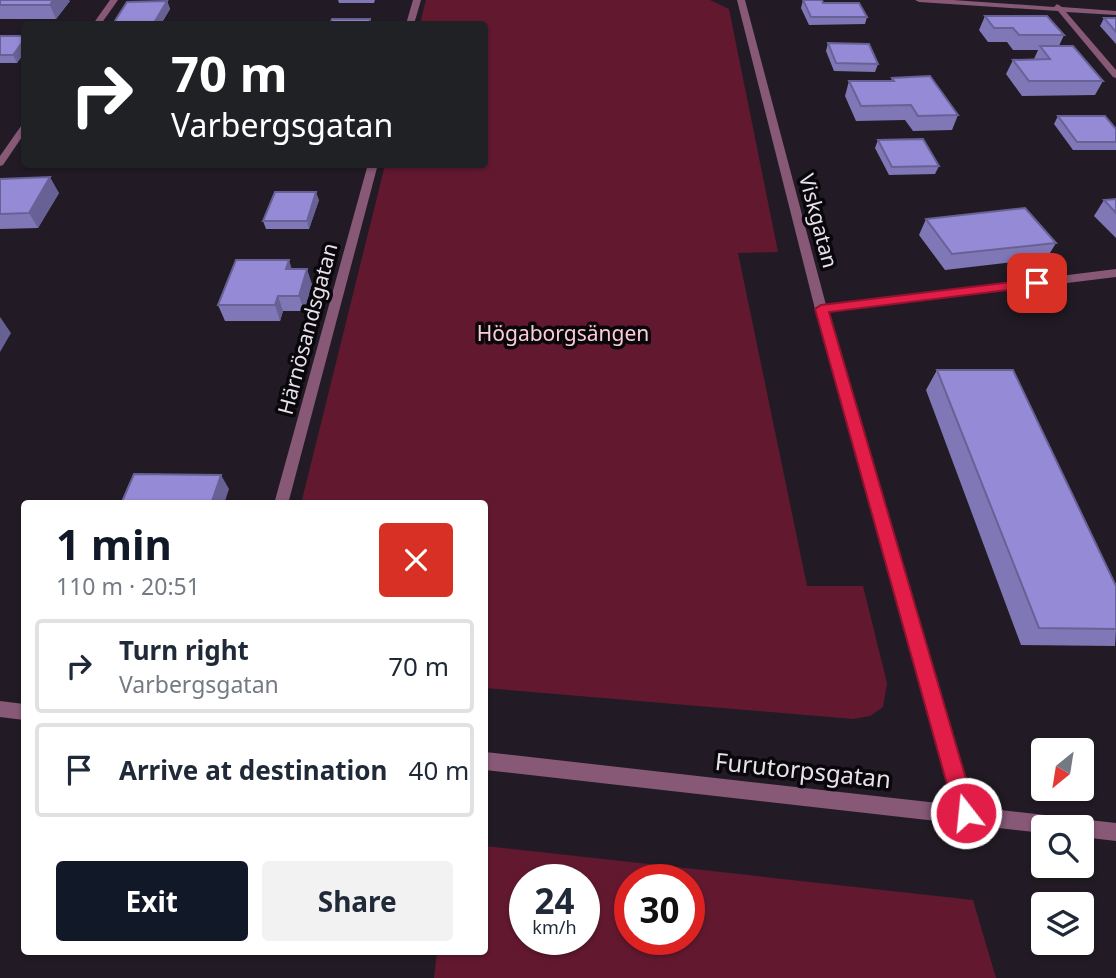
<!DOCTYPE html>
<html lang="en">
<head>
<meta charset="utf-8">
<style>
	:root { --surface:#fff; --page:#f2f2f3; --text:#1f2937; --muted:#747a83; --line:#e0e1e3; --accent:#111827 }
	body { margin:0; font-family:"Noto Sans",sans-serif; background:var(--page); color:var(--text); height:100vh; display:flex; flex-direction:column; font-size:26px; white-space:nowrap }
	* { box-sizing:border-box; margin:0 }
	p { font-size:23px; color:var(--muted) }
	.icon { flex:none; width:38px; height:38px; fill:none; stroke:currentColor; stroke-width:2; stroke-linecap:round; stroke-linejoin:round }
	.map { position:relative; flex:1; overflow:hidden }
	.panel { position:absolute; left:21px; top:500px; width:467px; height:455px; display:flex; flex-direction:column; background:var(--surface); border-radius:7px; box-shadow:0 2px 5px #0004 }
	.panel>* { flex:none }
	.top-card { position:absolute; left:21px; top:21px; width:467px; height:147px; border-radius:7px; box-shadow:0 2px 5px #0004; background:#202124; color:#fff; overflow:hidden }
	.needle { width:46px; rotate:210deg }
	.tools { position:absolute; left:1031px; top:738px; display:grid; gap:14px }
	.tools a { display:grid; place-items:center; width:63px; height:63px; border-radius:7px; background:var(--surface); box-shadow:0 2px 5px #0004; font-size:35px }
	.speed { position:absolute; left:509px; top:864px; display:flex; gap:14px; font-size:35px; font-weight:700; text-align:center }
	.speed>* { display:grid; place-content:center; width:91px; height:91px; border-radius:50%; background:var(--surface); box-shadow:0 2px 5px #0004; line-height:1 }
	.speed small { font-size:18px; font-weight:400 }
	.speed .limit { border:10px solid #d22; background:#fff; color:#111 }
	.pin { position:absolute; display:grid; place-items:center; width:60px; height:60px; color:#fff; margin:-30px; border-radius:14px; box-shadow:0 4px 10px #0006 }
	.me { position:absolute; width:77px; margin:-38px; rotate:344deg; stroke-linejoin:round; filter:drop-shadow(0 0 5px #0008) }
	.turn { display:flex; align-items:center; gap:24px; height:147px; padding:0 35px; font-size:32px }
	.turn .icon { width:91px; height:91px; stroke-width:2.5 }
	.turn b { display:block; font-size:49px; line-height:60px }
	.round { display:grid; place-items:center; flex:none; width:74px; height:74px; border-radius:7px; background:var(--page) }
	.summary { display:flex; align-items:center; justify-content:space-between; height:119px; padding:0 35px }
	h1 { font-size:42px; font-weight:700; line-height:52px; color:var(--accent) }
	.cta { display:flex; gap:14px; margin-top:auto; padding:14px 35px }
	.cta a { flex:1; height:80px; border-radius:7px; background:var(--accent); color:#fff; font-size:28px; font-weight:700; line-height:80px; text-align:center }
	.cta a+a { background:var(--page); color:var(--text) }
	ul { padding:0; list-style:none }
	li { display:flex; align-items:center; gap:21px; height:94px; margin:0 14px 10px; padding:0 21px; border:4px solid var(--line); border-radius:7px }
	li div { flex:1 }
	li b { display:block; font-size:26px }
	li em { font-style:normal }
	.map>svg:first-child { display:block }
</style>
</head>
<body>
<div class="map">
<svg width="1116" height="978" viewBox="0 0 1116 978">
	<rect width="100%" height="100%" fill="#221b25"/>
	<path fill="#62192f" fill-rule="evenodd" d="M426,0H710L729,9L778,252L738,253L807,586H863L887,683L883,707L870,716L853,719L485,688V504H301L385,165L485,164V24H420Z
		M485,846L973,900L996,978H434L437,952H485ZM525,880H584V940H525ZM630,880H690V940H630Z"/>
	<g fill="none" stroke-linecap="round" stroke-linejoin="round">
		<path fill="#885977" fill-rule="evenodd" d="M110,0H118L101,24H93Z
			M413,0H421L414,24H406Z
			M737,0H745L826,305L1116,269V277L828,312L975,813L972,819L966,822L960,819L957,813L815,309Z
			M915,0H953L1054,7L1057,4L1062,7L1116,11V15L1066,12L1116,70V78L1113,77L1058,11L919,2Z
			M24,125V134L3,165L0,166V156L21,126Z
			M368,164H378L288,504H274Z"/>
		<path fill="#885977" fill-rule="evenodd" d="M0,701L24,704V720L0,717Z
			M485,752L1116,823V841L1082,837V828H1043V833L485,770Z"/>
	</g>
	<path fill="#8077b7" d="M0,0L70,1L56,19H0Z
		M338,0H375L374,3H339Z
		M803,0L823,3L867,17L865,24L809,25L801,8Z
		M167,1L170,9L161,24H113Z
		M985,16L1064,35L1059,46L1103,81L1095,95L1022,96L1006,74L1013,60L1034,59L1038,50H1013L1007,42H988L979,30Z
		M1104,18H1116V44L1100,26Z
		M0,36H24V53L17,63H0Z
		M828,43L878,64L875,72L834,71L826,51Z
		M892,78L958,115L952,130L913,131L905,120L856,121L845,96L849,81H891Z
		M1058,116L1116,129V150H1073L1054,124Z
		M878,140L939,166L935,174L889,175L875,148Z
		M0,179L59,193L38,228L0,229Z
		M1116,199V238L1094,216L1104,200Z
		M319,200L309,229H266L263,221Z
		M926,219L1056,243L1047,258L945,270L919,235Z
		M292,269L312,284L304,311H283L280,321H225L218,305Z
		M937,370L1116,629L1115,646L1021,645L926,390Z"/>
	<path fill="#686195" d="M53,0H69L70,1L56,19L50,5Z
		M167,1L170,9L161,24H155L154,23Z
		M24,40V53L17,63L13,55Z
		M50,177L59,193L38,228L29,213Z
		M316,192L319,200L309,229L307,221Z
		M289,260L294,276L286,269Z
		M307,269L312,284L304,311L299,296Z
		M278,296L283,311L280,321L275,305Z
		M0,317L11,333L0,352Z
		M221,475L229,489L224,504H211Z"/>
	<path fill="#958ad5" stroke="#686195" stroke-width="2" d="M0,0H53L50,5H0Z
		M803,0H822L823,3H859L867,17H811Z
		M167,1L154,23L113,24L127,2Z
		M985,16H1047L1064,35H1019L1013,28H994Z
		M1104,18H1116V32Z
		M332,19H370L369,24H330Z
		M0,36H24V40L13,55H0Z
		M828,43L869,44L878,64L836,63Z
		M1040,46H1073L1103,81H1029L1013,60L1050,59Z
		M930,76L958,115L918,116L911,105L861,106L849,81H894L892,78Z
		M1058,116H1105L1116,129V142H1077Z
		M923,139L939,166L892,167L878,140Z
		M50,177L29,213L0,214V179Z
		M275,192H316L307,221H263Z
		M1116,199V213L1104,200Z
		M1025,208L1056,243L952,254L926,219Z
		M236,260H289L286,269H307L299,296H278L275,305H218Z
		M937,370H1013L1116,586V629L1039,628Z
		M134,474L221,475L211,504H121Z"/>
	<path fill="#e11d48" stroke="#92132f" stroke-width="2" d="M1037,279L1043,283L1041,286L829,312L976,813L973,820L966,823L958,820L955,813L815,309L821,305Z"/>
	<g text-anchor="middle" stroke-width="7" stroke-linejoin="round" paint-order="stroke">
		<g font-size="21" fill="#e7e2e9" stroke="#09070b">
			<text transform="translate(818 221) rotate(75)" y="7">Viskgatan</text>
			<text transform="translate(308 329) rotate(-75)" y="7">Härnösandsgatan</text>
		</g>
		<g font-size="21" fill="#fcccd4" stroke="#09070b">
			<text x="563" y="341">Högaborgsängen</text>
		</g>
		<g font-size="24" fill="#e7e2e9" stroke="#09070b">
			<text transform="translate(803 771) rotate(6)" y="8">Furutorpsgatan</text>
		</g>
	</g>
</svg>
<div class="tools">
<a><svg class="needle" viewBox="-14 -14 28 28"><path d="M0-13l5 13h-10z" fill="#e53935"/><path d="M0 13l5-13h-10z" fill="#747a83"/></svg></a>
<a><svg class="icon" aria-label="search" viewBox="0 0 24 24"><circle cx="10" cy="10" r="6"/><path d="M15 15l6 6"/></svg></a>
<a><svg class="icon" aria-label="layers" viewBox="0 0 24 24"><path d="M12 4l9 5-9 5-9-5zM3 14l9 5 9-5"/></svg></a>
</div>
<div class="speed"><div>24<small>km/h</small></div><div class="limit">30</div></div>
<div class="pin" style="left:1037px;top:283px;background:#d93025"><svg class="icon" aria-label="arrive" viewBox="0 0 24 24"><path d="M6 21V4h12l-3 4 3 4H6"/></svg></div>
<svg class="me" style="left:966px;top:813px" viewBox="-20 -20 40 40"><circle r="17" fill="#e11d48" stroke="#fff" stroke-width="3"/><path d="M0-11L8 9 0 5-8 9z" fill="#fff"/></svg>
<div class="top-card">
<div class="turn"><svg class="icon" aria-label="right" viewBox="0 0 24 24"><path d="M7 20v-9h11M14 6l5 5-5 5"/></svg><div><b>70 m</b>Varbergsgatan</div></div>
</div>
<section class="panel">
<div class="summary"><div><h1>1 min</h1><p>110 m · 20:51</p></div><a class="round" style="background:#d93025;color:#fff"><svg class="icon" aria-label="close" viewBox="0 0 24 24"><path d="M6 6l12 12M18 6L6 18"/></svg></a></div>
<ul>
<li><svg class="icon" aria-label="right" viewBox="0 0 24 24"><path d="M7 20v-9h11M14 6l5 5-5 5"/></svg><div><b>Turn right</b><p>Varbergsgatan</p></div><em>70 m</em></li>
<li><svg class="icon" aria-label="arrive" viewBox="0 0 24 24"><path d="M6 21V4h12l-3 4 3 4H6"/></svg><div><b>Arrive at destination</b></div><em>40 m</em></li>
</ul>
<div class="cta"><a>Exit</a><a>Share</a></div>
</section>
</div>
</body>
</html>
